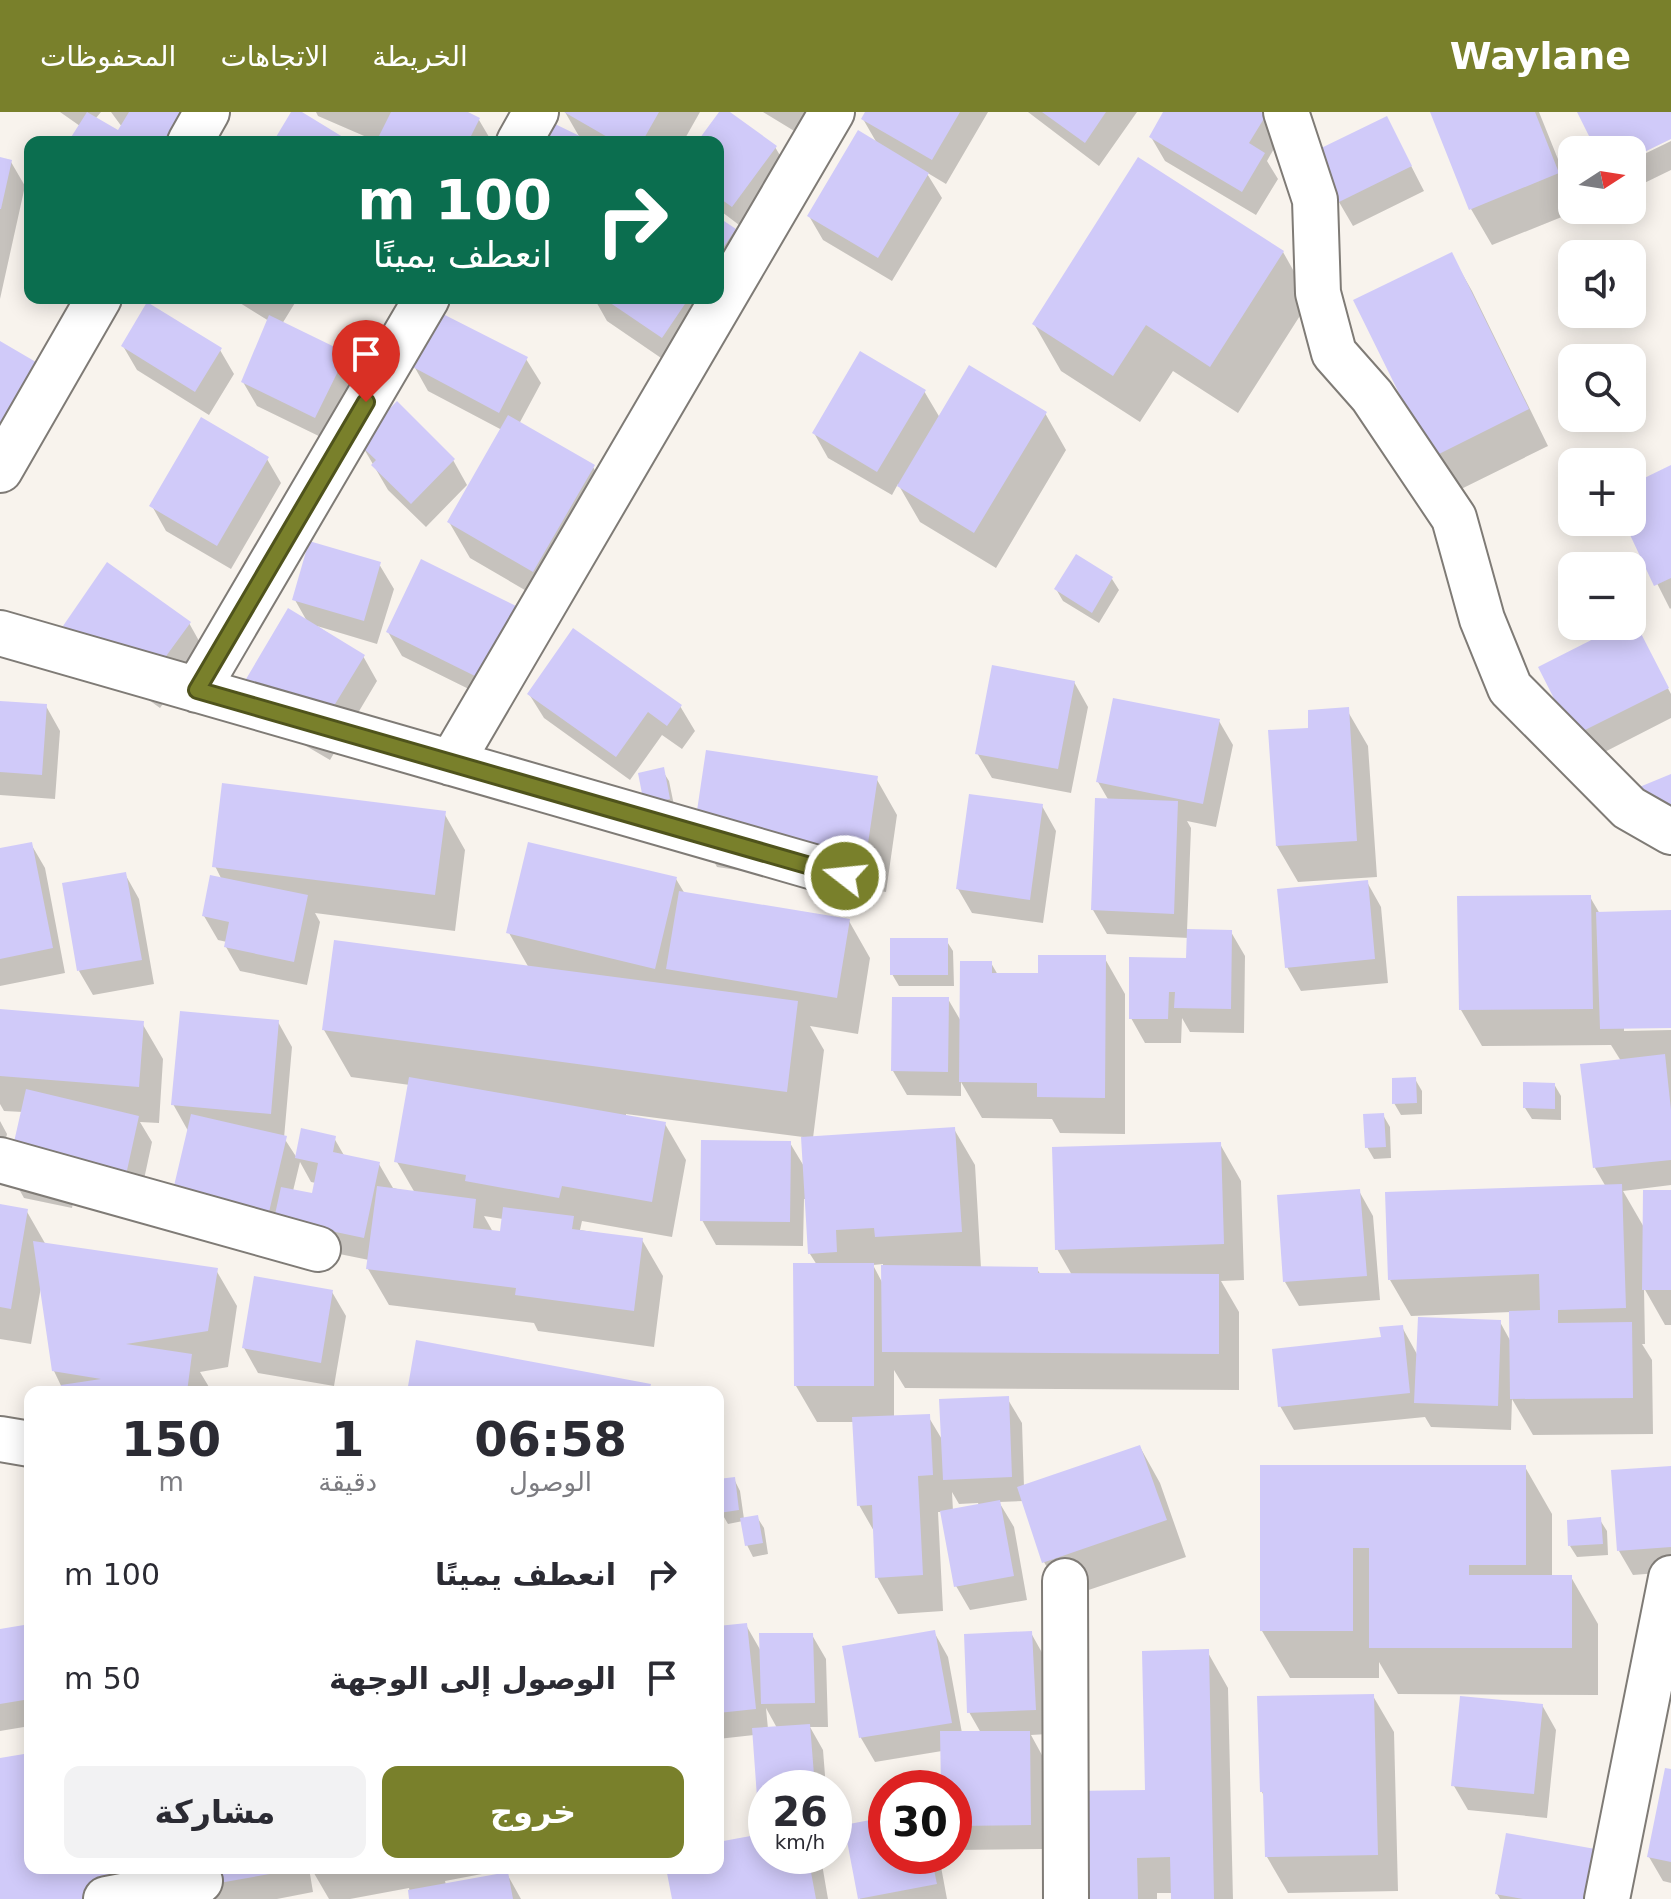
<!DOCTYPE html>
<html lang="ar">
<head>
<meta charset="utf-8">
<style>
	:root { --surface:#fff; --page:#f2f2f3; --text:#2b2b33; --muted:#7c7c81; --accent:#79802b }
	body { margin:0; font-family:"DejaVu Sans",Vazirmatn,sans-serif; background:var(--page); color:var(--text); direction:rtl; height:100vh; display:flex; flex-direction:column; font-size:30px; white-space:nowrap }
	* { box-sizing:border-box; margin:0 }
	p { font-size:26px; color:var(--muted) }
	.icon { flex:none; width:44px; height:44px; fill:none; stroke:currentColor; stroke-width:2; stroke-linecap:round; stroke-linejoin:round }
	.map { position:relative; flex:1; overflow:hidden; direction:ltr }
	.side { position:absolute; left:24px; top:1274px; width:700px; height:488px; display:flex; flex-direction:column; background:var(--surface); border-radius:16px; box-shadow:0 4px 20px #0003; direction:rtl }
	.side>* { flex:none }
	.hud { position:absolute; left:24px; top:24px; width:700px; height:168px; border-radius:16px; box-shadow:0 4px 20px #0003; direction:rtl; background:#0b6e4f; color:#fff; overflow:hidden }
	.needle { width:52px; rotate:78deg }
	.buttons { position:absolute; left:1558px; top:24px; display:grid; gap:16px }
	.buttons a { display:grid; place-items:center; width:88px; height:88px; border-radius:16px; background:var(--surface); box-shadow:0 4px 20px #0003; font-size:40px }
	.speed { position:absolute; left:748px; top:1658px; display:flex; gap:16px; font-size:40px; font-weight:700; text-align:center }
	.speed>* { display:grid; place-content:center; width:104px; height:104px; border-radius:50%; background:var(--surface); box-shadow:0 4px 20px #0003; line-height:1 }
	.speed small { font-size:20px; font-weight:400 }
	.speed .limit { border:12px solid #d22; background:#fff; color:#111 }
	.pin { position:absolute; display:grid; place-items:center; width:68px; height:68px; color:#fff; margin:-82px -34px; border-radius:50% 50% 50% 0; rotate:-45deg; box-shadow:0 0 8px #0007 }
	.pin .icon { rotate:45deg }
	.me { position:absolute; width:88px; margin:-44px; rotate:286deg; stroke-linejoin:round; filter:drop-shadow(0 0 6px #0008) }
	.turn { display:flex; align-items:center; gap:28px; height:168px; padding:0 40px; font-size:36px }
	.turn .icon { width:104px; height:104px; stroke-width:2.5 }
	.turn b { display:block; font-size:56px; line-height:68px }
	.eta { display:flex; justify-content:space-evenly; align-items:center; height:136px; text-align:center }
	.eta b { font-size:48px; font-weight:600; line-height:56px }
	.cta { display:flex; gap:16px; margin-top:auto; padding:16px 40px }
	.cta a { flex:1; height:92px; border-radius:16px; background:var(--accent); color:#fff; font-size:32px; font-weight:600; line-height:92px; text-align:center }
	.cta a+a { background:var(--page); color:var(--text) }
	ul { padding:0; list-style:none }
	li { display:flex; align-items:center; gap:24px; height:104px; padding:0 40px }
	li div { flex:1 }
	li b { display:block; font-size:30px }
	li em { font-style:normal }
	header { display:flex; align-items:center; gap:48px; box-sizing:border-box; height:112px; padding:0 40px; background:var(--accent); color:#fff }
	header strong { font-size:38px }
	nav { display:flex; gap:44px; margin-inline-start:auto; font-size:28px }
	.map>svg:first-child { display:block }
</style>
</head>
<body>
<header>
<strong>Waylane</strong>
<nav><a>الخريطة</a><a>الاتجاهات</a><a>المحفوظات</a></nav>
</header>
<div class="map">
<svg width="1671" height="1787" viewBox="0 0 1671 1787">
	<rect width="100%" height="100%" fill="#f8f3ed"/>
	<path fill="#0003" fill-rule="evenodd" d="M60,0H101L96,6L118,20L122,15L111,0H231L212,30H70L80,14Z
		M316,0H464L479,8L492,30H378L318,4Z
		M565,0H700L683,30H549L580,26Z
		M721,0H727L775,35L790,60L747,119L718,97V30H699Z
		M763,0H832L814,31Z
		M867,0H988L946,72L926,60L942,86L892,169L823,128L809,104L878,33L863,7Z
		M1028,0H1137L1099,54Z
		M1165,0H1275L1285,17L1267,49L1278,67L1256,103L1165,49L1151,25Z
		M1432,0H1539L1572,82V98H1579L1492,133L1471,97Z
		M1387,7L1424,79L1353,114L1339,90Z
		M1671,29V58L1632,77V48Z
		M0,47L11,50L25,74L0,187Z
		M718,107L734,118L755,155L683,261L607,209L594,186H718Z
		M1283,140L1310,188L1238,301L1173,259L1140,310L1061,259L1034,212Z
		M1451,142L1472,179L1548,334L1453,381L1432,345Z
		M232,186H298L282,212L345,243L359,267L329,329L257,294L243,270L269,209Z
		M123,234L220,238L234,262L209,303L137,258Z
		M526,247L541,271L519,312L593,355L614,391L554,495L470,446L449,410L502,318L428,279L414,254Z
		M924,279L940,306L1045,301L1066,338L996,456L920,410L898,372L892,383L828,346L814,321Z
		M360,330L453,348L467,373L426,415L388,378Z
		M267,347L281,371L231,457L166,419L152,394Z
		M1671,355V496L1670,497L1626,410H1632V374Z
		M379,452L394,477L377,532L317,514L363,544L377,569L330,648L255,604L308,511L295,488Z
		M1112,467L1119,478L1099,511L1063,489L1056,477Z
		M515,495L529,520L495,590L402,544L388,520Z
		M1632,510L1671,582V606L1589,648L1575,623L1624,514H1632Z
		M189,511L203,536L160,596L79,538L65,514Z
		M1074,570L1088,595L1071,681L992,666L977,641Z
		M529,582L680,594L695,619L682,637L662,623L630,668L544,606Z
		M0,591L46,594L60,619L55,687L0,683Z
		M1347,598L1368,634L1377,765L1298,770L1277,734L1311,618Z
		M1219,609L1233,633L1216,715L1187,709L1191,716L1187,819L1231,820L1245,844L1244,921L1190,920L1182,906L1181,931H1145L1131,906L1188,848L1189,826L1107,822L1093,798L1109,689L1098,670Z
		M662,658L669,669L675,698L653,703Z
		M876,666L897,703L886,780L717,755L696,718Z
		M1042,694L1056,719L1043,811L972,801L958,777Z
		M444,701L465,738L455,819L315,801L320,810L307,873L240,859L226,835L227,830L218,828L204,804L222,768L215,754Z
		M31,732L45,756L65,861L0,874V738Z
		M125,762L139,787L154,872L93,883L79,859Z
		M676,767L685,782L849,809L870,846L858,922L810,914L824,938L813,1026L954,1017L975,1053L981,1156L1037,1157L1041,1163H1072L1057,1137L1220,1032L1241,1069L1244,1168L1221,1169L1239,1200V1278L905,1276L894,1258V1305L928,1304L943,1329L1007,1286L1022,1311L1024,1375L1140,1335L1160,1371L1186,1445L1065,1486L1044,1450L1024,1389L999,1390L1014,1415L1027,1488L970,1498L956,1474L942,1400H938L943,1499L898,1502L877,1465L875,1421L859,1393L855,1310H817L796,1274L817,1153L810,1142L807,1087H804L803,1134L716,1133L702,1108L790,1031L805,1056L803,1025L626,1002V1005L665,1012L686,1048L672,1125L582,1109L580,1118L642,1128L663,1164L654,1235L538,1219L534,1211L389,1193L368,1157L369,1148L290,1132L187,1017L173,992L278,910L292,935L284,1026L297,1046L334,1026L345,1045L379,1052L393,1076L415,1081L397,1050L410,973L351,965L324,918L529,856L509,821ZM300,1050L311,1070L316,1071L314,1084L293,1079ZM484,1104L503,1107L502,1121L493,1120ZM883,1152V1172L873,1153ZM952,1380L959,1392L978,1391L979,1394L953,1399Z
		M1367,770L1381,795L1388,871L1301,879L1287,855Z
		M1590,785L1600,802L1671,803V914H1624V919L1671,918V1073L1623,1079L1645,1117L1671,1080V1213H1665L1644,1176L1645,1232H1642L1652,1248L1653,1322L1533,1323L1512,1287L1511,1318L1431,1315L1425,1305L1294,1318L1280,1294L1402,1215L1418,1244L1500,1210L1511,1230V1200L1411,1204L1390,1168L1606,1075L1595,1056L1582,954L1621,949L1611,933L1482,934L1461,898Z
		M946,828L953,839L954,874H899L892,862Z
		M1104,845L1125,882V1022L1060,1021L1052,1007L982,1006L961,970V984L907,983L893,959L948,887L962,911L991,851L998,863H1040Z
		M0,900L142,911L163,947L159,1011L140,1010L152,1030L140,1086L77,1072L72,1096L24,1086L10,1061L23,1000L4,999L0,992Z
		M1415,967L1422,979V1002L1401,1003L1394,991Z
		M1554,972L1561,984V1008L1532,1007L1525,996Z
		M1383,1003L1390,1015L1391,1046L1374,1047L1367,1035Z
		M0,1009L7,1022L0,1052Z
		M1359,1079L1373,1104L1380,1188L1299,1194L1285,1170Z
		M0,1094L26,1098L46,1133L216,1158L237,1194L228,1255L200,1260L212,1280H64L54,1259L41,1175L31,1232L0,1227Z
		M332,1180L346,1204L334,1274L258,1261L244,1236Z
		M1262,1355H1525L1552,1402V1465H1571L1598,1512V1583L1398,1582L1379,1550V1566H1290L1262,1519Z
		M1671,1356V1460L1633,1463L1619,1439Z
		M734,1367L740,1379L744,1407L757,1405L764,1416L768,1442L753,1445L747,1433L743,1409L728,1412L721,1400L718,1369Z
		M1600,1408L1607,1419L1608,1443L1577,1445L1570,1434Z
		M746,1513L762,1541L812,1523L826,1547L828,1615H810L823,1638L826,1676H766V1697L759,1684L754,1623L718,1627V1516ZM766,1596L777,1616L768,1617Z
		M30,1514V1614L0,1619V1519Z
		M934,1520L948,1545L962,1621H981L969,1600L1031,1521L1045,1546L1048,1622L1031,1623L1043,1645L1044,1737L957,1738L954,1733V1676H943L942,1639L875,1650L861,1626L845,1536Z
		M1207,1539L1228,1576L1233,1787H1173V1781H1157V1787H1074L1147,1680Z
		M1373,1584L1394,1620L1398,1779L1288,1781L1267,1745L1265,1686L1262,1680Z
		M1542,1593L1556,1618L1547,1706L1468,1698L1454,1674Z
		M1671,1659V1771L1663,1769L1649,1745Z
		M886,1707V1744H939L947,1787H860L846,1714Z
		M766,1723V1744H817L822,1752L828,1787H674L668,1756H718V1732Z
		M189,1756H309L313,1780L277,1787H200Z
		M311,1756H481L482,1762L445,1769L446,1773L507,1762L521,1787H411L409,1776L350,1787H329Z
		M1497,1782L1621,1787H1500Z"/>
	<path fill="#d0caf9" d="M87,0L118,18L129,0H188L169,30H68Z
		M291,0H302L351,30H273Z
		M391,0H468L480,6L468,30H376Z
		M564,0H659L642,30H616Z
		M719,0H730L777,34L732,95L718,85V30H697Z
		M865,0H960L932,48L861,7Z
		M1042,0H1106L1085,31Z
		M1163,0H1268L1249,31L1265,41L1242,80L1149,25Z
		M1430,0H1535L1559,61L1469,98Z
		M1577,0H1671V27L1632,46V38H1596Z
		M1387,4L1412,54L1337,91L1313,40Z
		M555,12L592,30H547Z
		M858,18L929,61L878,146L807,104Z
		M0,45L12,48L1,97H0Z
		M1138,45L1284,139L1210,255L1146,213L1113,264L1032,212Z
		M718,105L736,117L718,143Z
		M1452,140L1529,297L1431,346L1353,188Z
		M603,186H689L662,226Z
		M147,190L222,236L195,280L121,234Z
		M439,200L528,245L499,301L411,254Z
		M269,203L347,241L315,306L241,270Z
		M0,229L41,253L0,322Z
		M860,239L926,278L877,360L812,321Z
		M969,253L1047,300L974,421L897,374Z
		M397,289L455,347L411,392L371,353L376,348L357,330Z
		M508,303L595,353L533,460L447,410Z
		M201,305L269,345L217,434L149,394Z
		M1671,353V466L1654,474L1624,410H1632V372Z
		M309,429L381,450L364,509L292,488Z
		M1076,442L1113,465L1092,501L1054,477Z
		M421,447L516,494L481,567L386,520Z
		M107,450L191,510L145,573L63,514Z
		M288,496L365,543L315,625L239,579Z
		M1632,504L1669,576L1573,624L1538,555L1619,514H1632Z
		M573,516L682,593L667,614L648,600L616,645L527,582Z
		M992,553L1075,569L1058,657L975,642Z
		M1113,586L1220,607L1203,692L1096,670Z
		M0,589L47,592L42,663L0,660Z
		M1349,595L1357,729L1276,734L1268,618L1308,616V598Z
		M706,638L878,664L866,745L694,719Z
		M664,655L670,687L644,692L638,661Z
		M1671,662V737L1637,676Z
		M222,671L446,699L435,783L212,755Z
		M969,682L1043,692L1030,788L956,777Z
		M1095,686L1178,689L1174,802L1091,798Z
		M32,730L53,836L0,847V736Z
		M528,730L677,765L655,857L506,821Z
		M126,760L142,848L77,859L62,771Z
		M210,763L308,783L294,850L224,835L229,810L202,804Z
		M1368,768L1375,847L1285,856L1277,777Z
		M679,779L850,807L837,886L666,857Z
		M1591,783L1593,897L1459,898L1457,784Z
		M1671,798V916L1600,917L1596,800Z
		M1187,817L1232,818L1231,897L1174,896L1175,880H1169L1168,907H1129V845L1186,846Z
		M890,826H948V863H890Z
		M334,828L798,889L787,980L322,918Z
		M1038,843H1106L1105,986L1037,985V971L959,970L960,849H992V861H1038Z
		M892,885H949L948,960L891,959Z
		M0,897L144,909L139,975L0,964Z
		M180,899L279,908L271,1002L171,993Z
		M1665,942L1671,998V1048L1593,1056L1580,952Z
		M409,965L666,1010L652,1090L562,1074L559,1086L465,1069L466,1063L394,1050Z
		M1416,965L1417,991L1392,992V966Z
		M1523,970L1555,971V997L1523,996Z
		M26,977L139,1004L126,1063L7,1061Z
		M1384,1001L1386,1035L1365,1036L1363,1002Z
		M191,1002L287,1024L265,1117L169,1095Z
		M955,1015L962,1120L875,1125L874,1116L836,1118L837,1140L808,1142L801,1025Z
		M301,1016L336,1024L333,1040L380,1050L364,1126L274,1107L281,1075L312,1081L318,1051L295,1046Z
		M701,1028L791,1029L790,1110L700,1109Z
		M1221,1030L1224,1132L1055,1138L1052,1035Z
		M1622,1072L1626,1196L1558,1198V1211L1632,1210L1633,1286L1510,1287L1509,1199L1540,1198L1539,1162L1388,1168L1385,1080Z
		M377,1074L476,1087L473,1116L500,1119L503,1095L574,1104L572,1117L643,1126L634,1199L515,1183L516,1176L366,1157Z
		M1360,1077L1367,1164L1283,1170L1277,1083Z
		M1643,1078H1671V1178H1642Z
		M0,1092L28,1097L11,1197L0,1195Z
		M33,1129L218,1156L208,1219L126,1232L192,1242L187,1280H62L61,1273L101,1267L52,1259Z
		M793,1151H874V1274H794Z
		M881,1153L1038,1155V1161L1219,1162V1242L882,1240Z
		M254,1164L333,1178L321,1251L242,1236Z
		M1418,1205L1501,1208L1498,1294L1414,1291Z
		M1403,1213L1410,1281L1278,1295L1272,1237L1381,1225L1379,1215Z
		M416,1228L651,1272L649,1280H407Z
		M1009,1284L1012,1365L943,1368L939,1287Z
		M930,1302L933,1363L918,1364L923,1463L875,1466L872,1393L857,1394L852,1305Z
		M1140,1333L1167,1408L1042,1451L1017,1375Z
		M1260,1353H1526V1453H1469V1463H1572V1536H1369V1436H1353V1519H1260Z
		M1671,1354V1435L1617,1439L1611,1358Z
		M735,1365L739,1398L719,1401L718,1367Z
		M1000,1388L1014,1464L954,1475L940,1399Z
		M758,1403L763,1431L745,1434L740,1406Z
		M1601,1405L1603,1432L1568,1434L1567,1408Z
		M747,1511L756,1597L718,1601V1514Z
		M30,1512V1587L0,1592V1517Z
		M935,1518L952,1611L859,1626L842,1534Z
		M1032,1519L1036,1598L967,1601L964,1522Z
		M759,1521H813L815,1591L761,1592Z
		M1209,1537L1214,1787H1171L1170,1745L1137,1746L1138,1787H1072L1070,1679L1145,1678L1142,1539Z
		M1374,1582L1378,1743L1265,1745L1263,1680H1260L1257,1584Z
		M1460,1584L1543,1592L1534,1682L1451,1674Z
		M810,1612L815,1676H766V1684L757,1685L752,1616Z
		M940,1619H1030L1031,1713L954,1714V1676H941Z
		M30,1641V1756H135L139,1778L90,1787H0V1646Z
		M1665,1656L1671,1657V1750L1647,1745Z
		M886,1705V1744H931L937,1772L858,1787L844,1713Z
		M766,1721V1744H808L816,1787H672L666,1756H718V1730Z
		M1506,1721L1612,1740L1604,1787H1523L1495,1782Z
		M187,1756H292V1758L191,1776Z
		M508,1760L513,1787H409L408,1778Z"/>
	<g fill="none" stroke-linecap="round" stroke-linejoin="round">
		<defs>
			<path id="minor" d="M1286,0L1315,88L1318,181L1334,241L1372,284L1454,406L1482,507L1510,576L1629,696L1671,720
				M190,30L207,0
				M519,30L536,0
				M0,358L99,186
				M0,521L845,764
				M197,578L427,186
				M451,651L832,0
				M0,1048L318,1137
				M0,1327L30,1332
				M1065,1469L1066,1787
				M106,1787L200,1769
				M1607,1787L1671,1466"/>
		</defs>
		<use href="#minor" stroke="#7f7b76" stroke-width="48"/>
		<use href="#minor" stroke="#fff" stroke-width="44"/>
	</g>
	<g fill="none" stroke-linecap="round" stroke-linejoin="round">
		<defs>
			<path id="route" d="M366,290L197,578L845,764"/>
		</defs>
		<use href="#route" stroke="#4f531c" stroke-width="20"/>
		<use href="#route" stroke="#79802b" stroke-width="14"/>
	</g>
</svg>
<div class="buttons">
<a><svg class="needle" viewBox="-14 -14 28 28"><path d="M0-13l5 13h-10z" fill="#e53935"/><path d="M0 13l5-13h-10z" fill="#7c7c81"/></svg></a>
<a><svg class="icon" aria-label="sound" viewBox="0 0 24 24"><path d="M4 9h4l5-4v14l-5-4H4zM17 9q2 3 0 6"/></svg></a>
<a><svg class="icon" aria-label="search" viewBox="0 0 24 24"><circle cx="10" cy="10" r="6"/><path d="M15 15l6 6"/></svg></a>
<a>+</a>
<a>−</a>
</div>
<div class="speed"><div>26<small>km/h</small></div><div class="limit">30</div></div>
<div class="pin" style="left:366px;top:290px;background:#d93025"><svg class="icon" aria-label="arrive" viewBox="0 0 24 24"><path d="M6 21V4h12l-3 4 3 4H6"/></svg></div>
<svg class="me" style="left:845px;top:764px" viewBox="-20 -20 40 40"><circle r="17" fill="#79802b" stroke="#fff" stroke-width="3"/><path d="M0-11L8 9 0 5-8 9z" fill="#fff"/></svg>
<div class="hud">
<div class="turn"><svg class="icon" aria-label="right" viewBox="0 0 24 24"><path d="M7 20v-9h11M14 6l5 5-5 5"/></svg><div><b>100 m</b>انعطف يمينًا</div></div>
</div>
<section class="side">
<div class="eta">
<div><b>06:58</b><p>الوصول</p></div>
<div><b>1</b><p>دقيقة</p></div>
<div><b>150</b><p>m</p></div>
</div>
<ul>
<li><svg class="icon" aria-label="right" viewBox="0 0 24 24"><path d="M7 20v-9h11M14 6l5 5-5 5"/></svg><div><b>انعطف يمينًا</b></div><em>100 m</em></li>
<li><svg class="icon" aria-label="arrive" viewBox="0 0 24 24"><path d="M6 21V4h12l-3 4 3 4H6"/></svg><div><b>الوصول إلى الوجهة</b></div><em>50 m</em></li>
</ul>
<div class="cta"><a>خروج</a><a>مشاركة</a></div>
</section>
</div>
</body>
</html>
